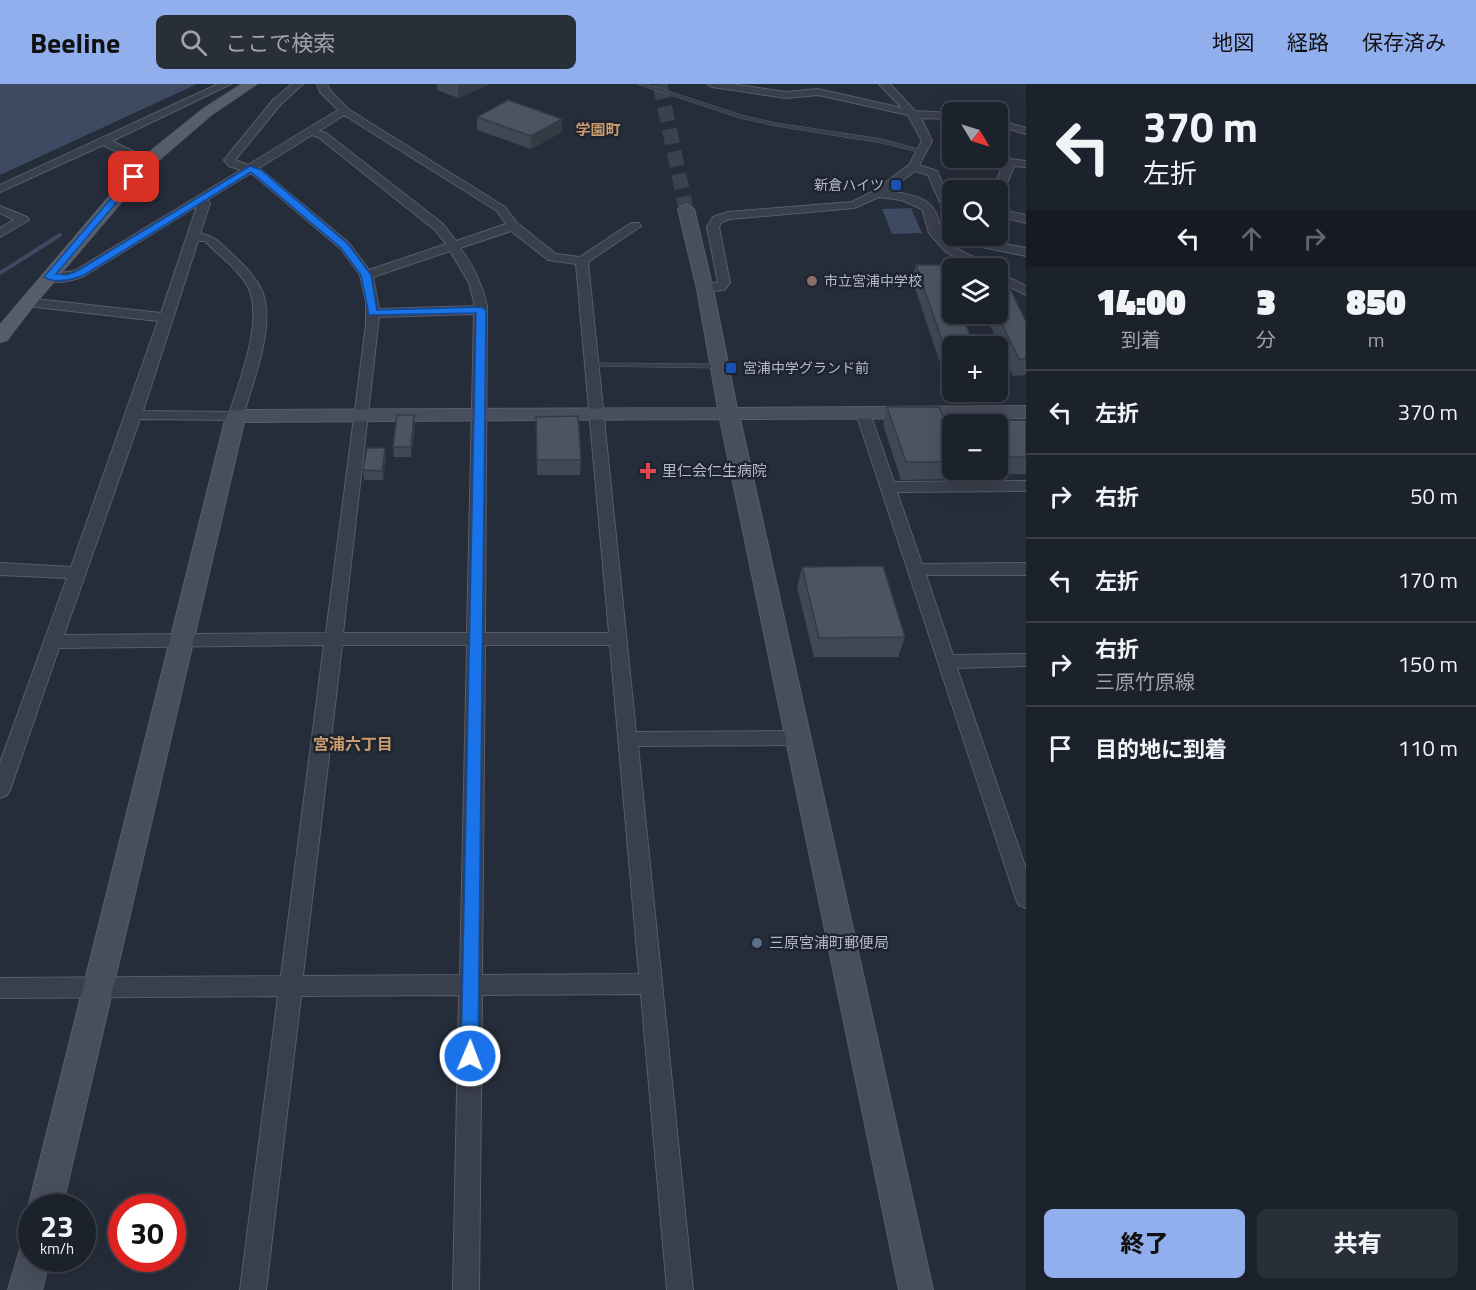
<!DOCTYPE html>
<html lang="ja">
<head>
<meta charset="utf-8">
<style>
	:root { --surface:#1c222c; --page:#292f38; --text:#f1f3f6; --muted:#a0a4a9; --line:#3a3f48; --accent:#92afed }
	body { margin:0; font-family:"Titillium Web","Noto Sans JP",sans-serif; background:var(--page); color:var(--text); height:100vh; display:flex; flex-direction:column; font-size:22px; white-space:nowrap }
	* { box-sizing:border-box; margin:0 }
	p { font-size:20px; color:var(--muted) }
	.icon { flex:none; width:33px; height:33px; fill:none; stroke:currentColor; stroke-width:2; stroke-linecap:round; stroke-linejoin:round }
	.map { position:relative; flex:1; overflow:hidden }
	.drawer { display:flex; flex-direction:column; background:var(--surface); width:450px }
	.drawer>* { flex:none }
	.guide { background:#1c222c; color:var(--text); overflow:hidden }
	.needle { width:39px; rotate:128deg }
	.tools { position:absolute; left:942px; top:18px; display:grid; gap:12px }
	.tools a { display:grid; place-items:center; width:66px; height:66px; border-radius:9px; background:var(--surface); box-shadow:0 6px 24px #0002,0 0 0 2px var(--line); font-size:30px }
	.speed { position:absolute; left:18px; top:1110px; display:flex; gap:12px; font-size:30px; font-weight:700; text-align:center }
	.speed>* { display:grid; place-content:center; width:78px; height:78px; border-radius:50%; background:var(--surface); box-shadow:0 6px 24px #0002,0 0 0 2px var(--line); line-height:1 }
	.speed small { font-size:15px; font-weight:400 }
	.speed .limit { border:9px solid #d22; background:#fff; color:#111 }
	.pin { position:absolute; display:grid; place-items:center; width:51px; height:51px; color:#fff; margin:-26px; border-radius:12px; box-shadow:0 3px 9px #0006 }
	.me { position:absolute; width:66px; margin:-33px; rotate:1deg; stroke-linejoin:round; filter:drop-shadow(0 0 4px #0008) }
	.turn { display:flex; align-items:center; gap:21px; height:126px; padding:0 18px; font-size:27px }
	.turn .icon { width:78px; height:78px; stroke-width:2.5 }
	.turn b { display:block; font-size:42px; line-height:51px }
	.lanes { display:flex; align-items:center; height:57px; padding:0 18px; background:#0003; justify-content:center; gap:30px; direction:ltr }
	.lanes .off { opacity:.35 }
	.eta { display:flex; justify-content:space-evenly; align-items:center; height:102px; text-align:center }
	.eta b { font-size:36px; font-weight:800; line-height:42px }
	.action { display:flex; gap:12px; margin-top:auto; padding:12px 18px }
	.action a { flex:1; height:69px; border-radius:9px; background:var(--accent); color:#111; font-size:24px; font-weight:800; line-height:69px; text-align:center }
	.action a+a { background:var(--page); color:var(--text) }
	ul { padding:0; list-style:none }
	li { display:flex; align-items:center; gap:18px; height:84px; padding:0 18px; border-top:2px solid var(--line) }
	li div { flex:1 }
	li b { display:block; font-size:22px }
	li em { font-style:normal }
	header { display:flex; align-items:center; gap:36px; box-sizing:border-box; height:84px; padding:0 30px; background:var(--accent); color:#111 }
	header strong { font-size:28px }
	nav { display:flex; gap:33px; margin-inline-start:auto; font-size:21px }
	.search { width:420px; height:54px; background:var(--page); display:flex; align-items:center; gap:15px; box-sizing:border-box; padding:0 21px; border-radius:9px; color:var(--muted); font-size:22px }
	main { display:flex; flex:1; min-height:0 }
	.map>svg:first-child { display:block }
</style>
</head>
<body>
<header>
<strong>Beeline</strong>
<div class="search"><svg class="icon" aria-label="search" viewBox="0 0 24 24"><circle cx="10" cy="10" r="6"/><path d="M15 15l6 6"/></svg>ここで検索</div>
<nav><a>地図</a><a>経路</a><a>保存済み</a></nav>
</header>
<main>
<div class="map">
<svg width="1026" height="1206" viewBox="0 0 1026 1206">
	<rect width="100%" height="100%" fill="#262d3a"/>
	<path fill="#3d4a62" d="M0,0H197L0,91Z
		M911,124L922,149L892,150L882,125Z"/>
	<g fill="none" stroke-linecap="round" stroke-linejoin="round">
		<path stroke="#3d4a62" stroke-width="4" d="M0,189L60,151"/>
		<path stroke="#3b424f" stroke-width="15" stroke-dasharray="15 8" stroke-linecap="butt" d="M660,0L686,125"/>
		<defs>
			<path id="lane" d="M638,0H645L656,3L741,31L776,39L882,55L926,67L923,69L882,59L776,42L740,34Z
				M593,279L719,280L722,282L719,284L591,282L590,281Z"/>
			<path id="street" d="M218,0H231L112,57L151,76V80H143L103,61L0,108V101Z
				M292,0H303L281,20L235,76L248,81L338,26L320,8L317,0H327L329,5L348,25L505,123L517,139L556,170L580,173L631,139H639L641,142L588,178L636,648L796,647L803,649L805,654L803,659L796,661L638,662L693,1206H667L641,910L482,911L479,1206H453L459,911L301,912L266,1206H240L278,912L0,914V894L281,892L324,561L59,564L10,706L7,711L0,714V679L67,494L0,491V479L71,483L158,237L27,222L21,218L27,214L161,229L197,122L84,192C72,197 53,202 42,193C50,186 65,191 76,186L241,86L229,82L224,76L273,16ZM344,31L497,127L506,140L456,157L443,140L326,49L319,47ZM312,51L318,53L435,146L446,160L369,186L349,159L259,84ZM251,89L341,165L360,191L366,218V241L326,549L64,551L140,335L236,336L243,332C253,298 276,241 262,207C256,193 244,181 233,171C222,161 215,151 200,150L210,119L207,116ZM511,147L548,176L576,180L609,549H485L487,222C482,200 474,182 460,164ZM198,157H205C219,172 240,186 249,205C263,238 240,295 230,328L143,327ZM450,167L469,199L475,222L379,225L373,193ZM474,230L467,549H343L379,233ZM342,561H467L460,891L303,892ZM485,561H610L639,890L482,891Z
				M707,0H732L786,8L818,5L902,24L879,0H890L915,27L952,29V35L921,34L932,57L919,81L937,87L949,114L952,116V123L940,118L928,91L915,87L888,107C907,110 933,112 938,135C940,145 942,152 950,160C962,170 980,173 990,184H975L946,168L929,149L922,125L901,116L879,113L854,124L730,135L722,138L719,143L730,199L724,206L701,208L699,205L701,202L718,198L707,143L713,133L728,128L852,118L874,107L909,81L922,57L908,31L818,11L786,14L712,3Z
				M998,36L1026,44V50L998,42Z
				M1010,75L1026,77V83L1014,82L1004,107L998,110V106H993L1004,78Z
				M0,122L27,133L29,136L0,153V144L14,136L0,129Z
				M998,125L1026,131V139L998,132Z
				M973,152H985L983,156L1026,164V172L972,161L970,158Z
				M998,188L1026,202V211L998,197Z
				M863,325L870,329L894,398L1026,397V407L897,408L922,480L1026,479V491H926L953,571L1026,570V582L957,584L1026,785V824L1019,821L1016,815L856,329Z"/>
			<path id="secondary" d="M686,120L694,125L713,205L737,324L1026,322V334L740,335L933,1206H899L720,335L244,338L62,1124H32V1132L28,1124L226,332L229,328L236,326L718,324L697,205L678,125Z
				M32,1158V1174H50L42,1206H8L21,1162Z"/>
			<path id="primary" d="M241,0H258L212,31L153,82L34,222L7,257L0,259V240L141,74L202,25Z"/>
		</defs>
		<use href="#lane" stroke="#575d69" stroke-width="1"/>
		<use href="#street" stroke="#575d69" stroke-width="2"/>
		<use href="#secondary" stroke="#575d69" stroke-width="2"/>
		<use href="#primary" stroke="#424854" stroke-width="1"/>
		<use href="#lane" fill="#393f4b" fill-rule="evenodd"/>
		<use href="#street" fill="#393f4b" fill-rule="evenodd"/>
		<use href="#secondary" fill="#484e5d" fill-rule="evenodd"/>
		<use href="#primary" fill="#575e6a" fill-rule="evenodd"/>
	</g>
	<path fill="#414855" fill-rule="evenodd" d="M437,0H490L458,14L437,6Z
		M477,33L562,35V48L531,65L477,46Z
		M916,181L952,262V294H945L912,195Z
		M985,230H998L1026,238V291L1013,292Z
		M887,323L945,337L1026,336V390L957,391L955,395L901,396L883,340ZM952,340H998V386H952Z
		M536,333L581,376L580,391H537Z
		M415,341L411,373H394L393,363Z
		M386,374L383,396H364L363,386Z
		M802,483L905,553L898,573H814L797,503Z"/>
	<path fill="#353b45" d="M461,0H490L458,14V1Z
		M562,35V48L531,65V52Z
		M414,331L415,341L411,373V363Z
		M385,364L386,374L383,396L382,387Z"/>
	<path fill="#4c5463" stroke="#353b45" stroke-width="1.5" d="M508,16L562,35L531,52L477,33Z
		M916,181H940L952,211V230H961L975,262H952V280H950Z
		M998,200H1008L1026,238V275H1019L997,230Z
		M887,323H939L945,337L1026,336V373H998V340H952V378H906Z
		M397,331H414L411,363H393Z
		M578,332L581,376H537L536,333Z
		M367,364H385L382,387L363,386Z
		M883,482L905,553L819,554L802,483Z"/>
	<path fill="#1a73e8" stroke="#114b97" stroke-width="1.5" d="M250,82L261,86L348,160L371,191L377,226L481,223L486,226L478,972L476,978L470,980L464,978L461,972L476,229L369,231L361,191L341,164L251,88L84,191C71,196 55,200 44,193L131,91L138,93L56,190L67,191L77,187Z"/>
	<g fill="#1a4fb4" stroke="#1e2430" stroke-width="2">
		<rect x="890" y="95" width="12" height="12" rx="3"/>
		<rect x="725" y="278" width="12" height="12" rx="3"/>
	</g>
	<circle fill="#8d6e63" stroke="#1e2430" stroke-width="2" cx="812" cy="197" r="6"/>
	<path fill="#e0444e" stroke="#1e2430" stroke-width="2" d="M645 378h6v6h6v6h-6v6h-6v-6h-6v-6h6z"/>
	<circle fill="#5c6f8a" stroke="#1e2430" stroke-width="2" cx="757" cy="859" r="6"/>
	<g text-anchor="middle" stroke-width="5" stroke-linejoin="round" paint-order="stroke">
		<g font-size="14" fill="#b5bac6" stroke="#1e2430" text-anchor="start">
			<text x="884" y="106" text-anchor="end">新倉ハイツ</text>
			<text x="824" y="202">市立宮浦中学校</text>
			<text x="743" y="289">宮浦中学グランド前</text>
		</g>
		<g font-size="15" font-weight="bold" fill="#ca9b6c" stroke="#1e2430">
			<text x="598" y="51">学園町</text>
		</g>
		<g font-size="15" fill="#b5bac6" stroke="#1e2430" text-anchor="start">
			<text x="662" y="392">里仁会仁生病院</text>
			<text x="769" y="864">三原宮浦町郵便局</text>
		</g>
		<g font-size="16" font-weight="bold" fill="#ca9b6c" stroke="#1e2430">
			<text x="353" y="666">宮浦六丁目</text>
		</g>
	</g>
</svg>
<div class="tools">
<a><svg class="needle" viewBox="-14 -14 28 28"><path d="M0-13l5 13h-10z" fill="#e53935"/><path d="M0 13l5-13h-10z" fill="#a0a4a9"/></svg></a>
<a><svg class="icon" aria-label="search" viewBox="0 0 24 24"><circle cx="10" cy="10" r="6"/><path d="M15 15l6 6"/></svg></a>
<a><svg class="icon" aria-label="layers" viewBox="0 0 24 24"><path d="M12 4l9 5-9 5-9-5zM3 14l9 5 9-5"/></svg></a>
<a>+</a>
<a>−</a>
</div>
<div class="speed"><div>23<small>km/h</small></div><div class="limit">30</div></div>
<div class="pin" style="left:134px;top:93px;background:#d93025"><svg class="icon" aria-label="arrive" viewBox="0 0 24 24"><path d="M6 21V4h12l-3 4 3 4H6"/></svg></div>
<svg class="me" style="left:470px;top:972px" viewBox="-20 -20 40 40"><circle r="17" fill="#1a73e8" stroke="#fff" stroke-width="3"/><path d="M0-11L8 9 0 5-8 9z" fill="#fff"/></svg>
</div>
<section class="drawer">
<div class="guide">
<div class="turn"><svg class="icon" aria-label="left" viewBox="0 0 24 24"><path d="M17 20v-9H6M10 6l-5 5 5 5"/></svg><div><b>370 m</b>左折</div></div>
<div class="lanes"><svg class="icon" aria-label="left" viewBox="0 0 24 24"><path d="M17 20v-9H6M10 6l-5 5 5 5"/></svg><svg class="icon off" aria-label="ahead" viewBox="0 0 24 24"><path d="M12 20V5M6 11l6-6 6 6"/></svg><svg class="icon off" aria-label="right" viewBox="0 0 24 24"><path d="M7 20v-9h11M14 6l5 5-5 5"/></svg></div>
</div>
<div class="eta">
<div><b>14:00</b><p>到着</p></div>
<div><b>3</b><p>分</p></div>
<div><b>850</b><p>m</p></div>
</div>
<ul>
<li><svg class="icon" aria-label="left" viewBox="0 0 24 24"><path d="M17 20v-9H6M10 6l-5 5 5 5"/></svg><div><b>左折</b></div><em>370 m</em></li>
<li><svg class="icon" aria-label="right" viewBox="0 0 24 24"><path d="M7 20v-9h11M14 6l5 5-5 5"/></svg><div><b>右折</b></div><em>50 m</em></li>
<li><svg class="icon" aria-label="left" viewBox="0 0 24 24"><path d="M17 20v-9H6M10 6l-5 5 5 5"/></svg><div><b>左折</b></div><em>170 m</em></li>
<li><svg class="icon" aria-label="right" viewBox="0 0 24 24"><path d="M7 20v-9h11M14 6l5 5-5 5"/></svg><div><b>右折</b><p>三原竹原線</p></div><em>150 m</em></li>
<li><svg class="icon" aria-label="arrive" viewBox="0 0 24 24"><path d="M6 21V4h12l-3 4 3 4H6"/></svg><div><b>目的地に到着</b></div><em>110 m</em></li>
</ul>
<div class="action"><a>終了</a><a>共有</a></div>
</section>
</main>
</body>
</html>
